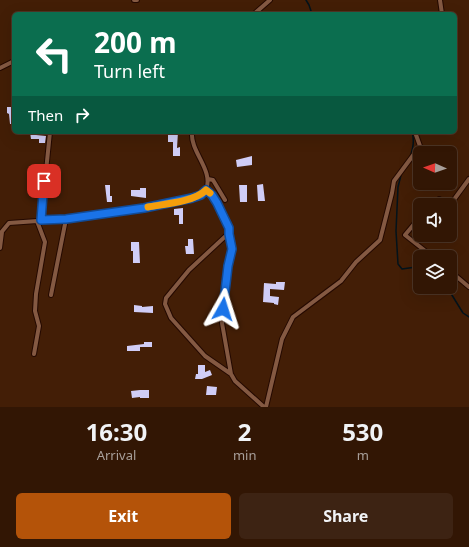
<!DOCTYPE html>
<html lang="en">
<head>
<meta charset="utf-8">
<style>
	:root { --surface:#321604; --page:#3d2313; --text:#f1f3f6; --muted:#a89f9a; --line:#4d3526; --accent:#b45309 }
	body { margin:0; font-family:"Noto Sans",sans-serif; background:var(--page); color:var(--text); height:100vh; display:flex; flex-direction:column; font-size:15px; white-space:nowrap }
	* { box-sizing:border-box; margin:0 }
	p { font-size:13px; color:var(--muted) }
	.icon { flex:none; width:22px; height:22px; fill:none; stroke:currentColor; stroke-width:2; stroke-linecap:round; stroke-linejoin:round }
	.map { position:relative; height:407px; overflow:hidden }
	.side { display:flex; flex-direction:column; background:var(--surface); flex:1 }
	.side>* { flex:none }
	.top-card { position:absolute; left:12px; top:12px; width:445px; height:122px; border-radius:6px; box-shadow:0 4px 16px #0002,0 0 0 1px var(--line); background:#0b6e4f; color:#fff; overflow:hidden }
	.needle { width:26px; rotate:272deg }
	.tools { position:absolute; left:413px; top:146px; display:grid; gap:8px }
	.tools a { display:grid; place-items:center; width:44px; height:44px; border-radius:6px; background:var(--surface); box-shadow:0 4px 16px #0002,0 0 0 1px var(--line); font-size:20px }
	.pin { position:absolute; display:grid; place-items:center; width:34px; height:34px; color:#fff; margin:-17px; border-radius:8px; box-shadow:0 2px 6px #0006 }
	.me { position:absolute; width:44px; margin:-22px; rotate:6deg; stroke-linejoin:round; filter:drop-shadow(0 0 3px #0008) }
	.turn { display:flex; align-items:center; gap:14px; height:84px; padding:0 16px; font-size:18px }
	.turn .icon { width:52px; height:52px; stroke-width:2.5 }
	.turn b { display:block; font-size:28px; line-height:34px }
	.then { display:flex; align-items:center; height:38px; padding:0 16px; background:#0003; gap:8px; font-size:15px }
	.eta { display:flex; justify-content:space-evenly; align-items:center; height:68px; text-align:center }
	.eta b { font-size:24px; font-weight:700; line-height:28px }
	.primary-button { display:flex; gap:8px; margin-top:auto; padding:8px 16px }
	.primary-button a { flex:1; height:46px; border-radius:6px; background:var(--accent); color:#fff; font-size:16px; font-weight:700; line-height:46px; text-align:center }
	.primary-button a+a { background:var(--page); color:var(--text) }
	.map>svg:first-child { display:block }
</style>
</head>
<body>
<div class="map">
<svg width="469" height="407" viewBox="0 0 469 407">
	<rect width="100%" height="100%" fill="#431e06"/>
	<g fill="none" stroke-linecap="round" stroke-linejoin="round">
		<path stroke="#03131b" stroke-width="1.5" d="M306,0L309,5L312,14
			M410,157C413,149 415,141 412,132
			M401,175L398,187L396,231L398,264L402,269L416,267L420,268
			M447,287L463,313L469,317"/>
	</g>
	<path fill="#d0cdf6" d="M7,107H14V124H10L9,114L7,113Z
		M30,132H36V135L46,136L45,143H39V139H31Z
		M168,132H178L177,148L180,147V156H173V142H168Z
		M252,156V165L237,167L236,160Z
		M263,184L265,201H258L257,185Z
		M105,185H110V196H112V202H107Z
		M239,185H247V202H240Z
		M140,188H146V198L131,196V190H140Z
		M183,208V224H179V215H174V209Z
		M188,239H193L194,254H186L185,246H188Z
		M131,242H139L140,263H133V251H131Z
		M276,282H285L284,290L270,289V296L279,297L278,305L274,304V303L263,302L264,283L276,284Z
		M134,305L142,306V307L153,306V313L134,312Z
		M144,342H152V347H140V351H127V346L144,344Z
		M198,365H205V372L210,370L212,375L202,379H195L196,374H198Z
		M207,386L217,387L216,395H206Z
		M140,390H149V398H140V397L132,398L131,391Z"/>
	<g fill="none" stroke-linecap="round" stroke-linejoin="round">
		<defs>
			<path id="minor" d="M134,0H137
				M440,0L442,14
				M254,14L270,0
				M0,68L14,61
				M192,132C190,152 214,170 206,190
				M208,179L213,180L225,200
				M433,205L439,199L450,205L469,179
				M420,217L405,235L433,257
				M41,220L50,132
				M0,234L9,223L66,219L144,208L192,198L201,195L206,190C216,198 229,219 230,232L189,270L166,298L165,304L171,318L205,356L231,374L235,381L264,407
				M229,234L232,249L228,266L222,323L231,374
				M0,248L2,232
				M450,271L469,287
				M51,295L66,219
				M34,354L39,326L35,311L36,294L45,242L37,221
				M266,407L282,339L293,317L341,281L356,262L380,240L392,193L394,181L420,146L415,132"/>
		</defs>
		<use href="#minor" stroke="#240900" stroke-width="6"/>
		<use href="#minor" stroke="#845942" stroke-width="4"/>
	</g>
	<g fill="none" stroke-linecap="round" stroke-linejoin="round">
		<defs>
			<path id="route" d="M44,181L41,220L66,219L144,208L192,198L201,195L206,190L212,195L217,203L229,228V234L232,249L228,266L223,309"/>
		</defs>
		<use href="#route" stroke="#114b97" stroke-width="10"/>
		<use href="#route" stroke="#1a73e8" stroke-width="7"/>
		<path stroke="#f59e0b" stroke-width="7" d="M148,207C165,204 194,202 206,190L210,193"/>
	</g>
</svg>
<div class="tools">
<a><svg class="needle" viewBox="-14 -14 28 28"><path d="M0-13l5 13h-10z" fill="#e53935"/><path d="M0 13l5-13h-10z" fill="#a89f9a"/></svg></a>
<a><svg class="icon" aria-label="sound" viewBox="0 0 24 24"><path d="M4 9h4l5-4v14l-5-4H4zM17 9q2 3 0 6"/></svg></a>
<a><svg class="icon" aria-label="layers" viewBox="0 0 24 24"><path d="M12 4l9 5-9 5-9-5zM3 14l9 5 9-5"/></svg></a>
</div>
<div class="pin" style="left:44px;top:181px;background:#d93025"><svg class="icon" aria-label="arrive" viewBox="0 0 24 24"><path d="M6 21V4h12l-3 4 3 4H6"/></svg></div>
<svg class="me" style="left:223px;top:309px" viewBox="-20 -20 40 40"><path d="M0-17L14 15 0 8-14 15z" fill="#1a73e8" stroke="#fff" stroke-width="4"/></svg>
<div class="top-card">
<div class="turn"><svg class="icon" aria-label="left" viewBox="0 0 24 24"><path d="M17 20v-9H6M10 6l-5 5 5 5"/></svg><div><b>200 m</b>Turn left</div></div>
<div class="then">Then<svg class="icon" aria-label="right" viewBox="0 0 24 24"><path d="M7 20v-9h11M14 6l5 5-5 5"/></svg></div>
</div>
</div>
<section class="side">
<div class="eta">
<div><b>16:30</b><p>Arrival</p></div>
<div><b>2</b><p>min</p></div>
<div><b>530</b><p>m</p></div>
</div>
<div class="primary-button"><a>Exit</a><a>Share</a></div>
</section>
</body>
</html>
